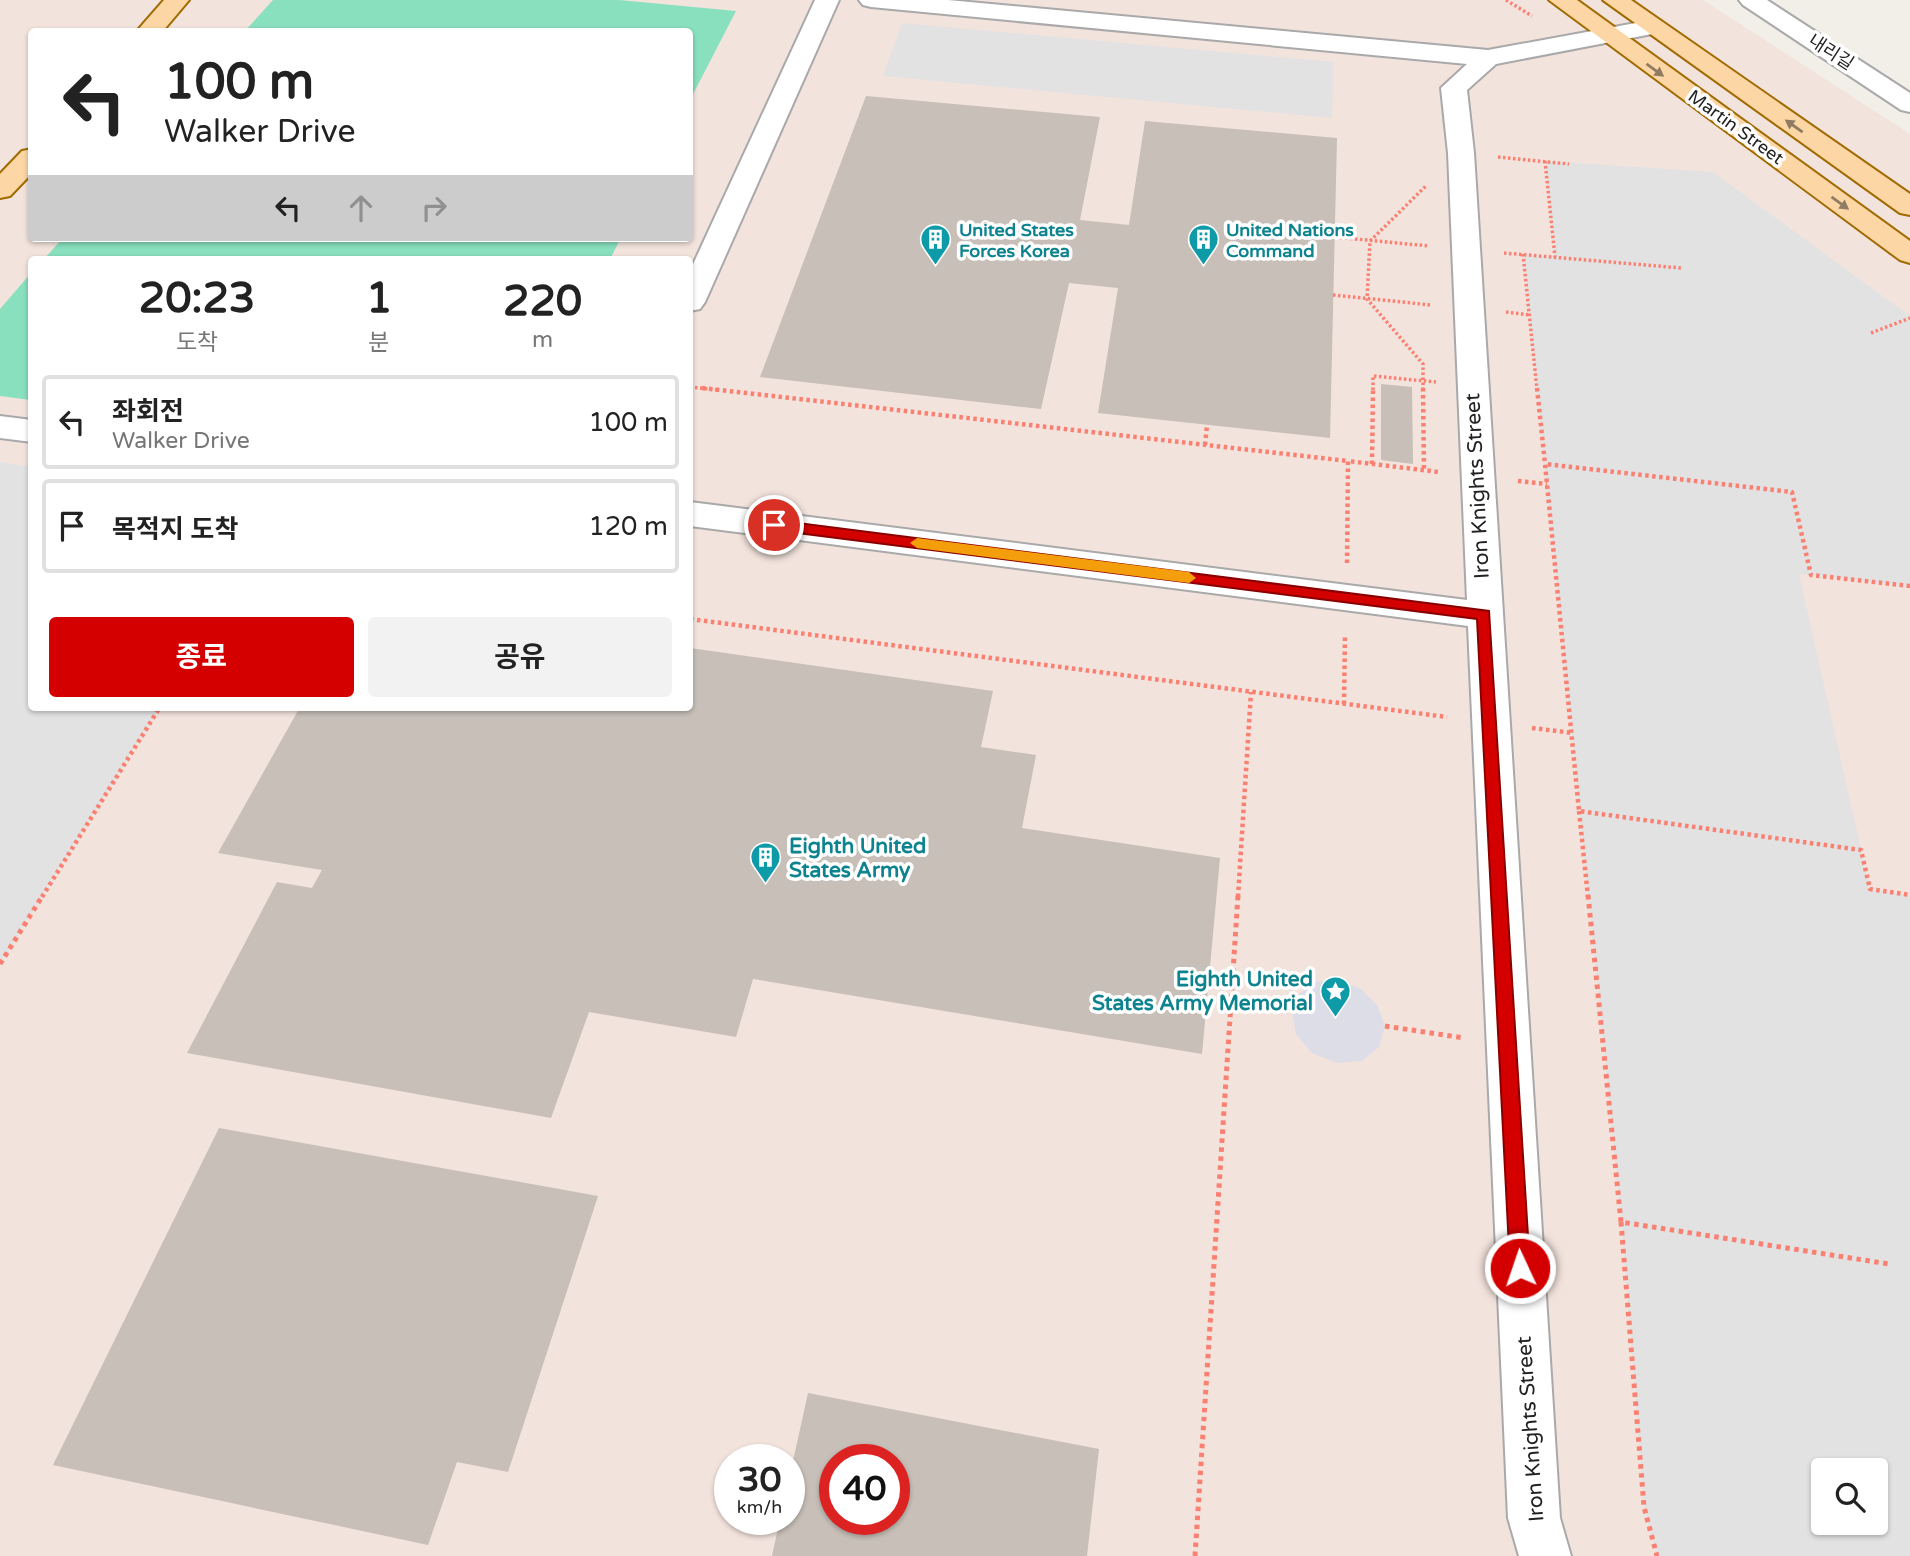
<!DOCTYPE html>
<html lang="ko">
<head>
<meta charset="utf-8">
<style>
	:root { --surface:#fff; --page:#f2f2f2; --text:#222; --muted:#767676; --line:#e0e0e0; --accent:#d40000 }
	body { margin:0; font-family:"Varela Round","Noto Sans KR",sans-serif; background:var(--page); color:var(--text); height:100vh; display:flex; flex-direction:column; font-size:26px; white-space:nowrap }
	* { box-sizing:border-box; margin:0 }
	p { font-size:23px; color:var(--muted) }
	.icon { flex:none; width:38px; height:38px; fill:none; stroke:currentColor; stroke-width:2; stroke-linecap:round; stroke-linejoin:round }
	.map { position:relative; flex:1; overflow:hidden }
	.drawer { position:absolute; left:28px; top:256px; width:665px; height:455px; display:flex; flex-direction:column; background:var(--surface); border-radius:7px; box-shadow:0 2px 5px #0004 }
	.drawer>* { flex:none }
	.banner { position:absolute; left:28px; top:28px; width:665px; height:214px; border-radius:7px; box-shadow:0 2px 5px #0004; background:#fff; color:var(--text); overflow:hidden }
	.buttons { position:absolute; left:1811px; top:1458px; display:grid; gap:14px }
	.buttons a { display:grid; place-items:center; width:77px; height:77px; border-radius:7px; background:var(--surface); box-shadow:0 2px 5px #0004; font-size:35px }
	.speed { position:absolute; left:714px; top:1444px; display:flex; gap:14px; font-size:35px; font-weight:700; text-align:center }
	.speed>* { display:grid; place-content:center; width:91px; height:91px; border-radius:50%; background:var(--surface); box-shadow:0 2px 5px #0004; line-height:1 }
	.speed small { font-size:18px; font-weight:400 }
	.speed .limit { border:10px solid #d22; background:#fff; color:#111 }
	.pin { position:absolute; display:grid; place-items:center; width:60px; height:60px; color:#fff; margin:-30px; border:4px solid #fff; border-radius:50%; box-shadow:0 2px 7px #0007 }
	.me { position:absolute; width:77px; margin:-38px; rotate:357deg; stroke-linejoin:round; filter:drop-shadow(0 0 5px #0008) }
	.turn { display:flex; align-items:center; gap:24px; height:147px; padding:0 21px; font-size:32px }
	.turn .icon { width:91px; height:91px; stroke-width:2.5 }
	.turn b { display:block; font-size:49px; line-height:60px }
	.lanes { display:flex; align-items:center; height:66px; padding:0 21px; background:#0003; justify-content:center; gap:35px; direction:ltr }
	.lanes .off { opacity:.35 }
	.eta { display:flex; justify-content:space-evenly; align-items:center; height:119px; text-align:center }
	.eta b { font-size:42px; font-weight:700; line-height:49px }
	.primary-button { display:flex; gap:14px; margin-top:auto; padding:14px 21px }
	.primary-button a { flex:1; height:80px; border-radius:7px; background:var(--accent); color:#fff; font-size:28px; font-weight:700; line-height:80px; text-align:center }
	.primary-button a+a { background:var(--page); color:var(--text) }
	ul { padding:0; list-style:none }
	li { display:flex; align-items:center; gap:21px; height:94px; margin:0 14px 10px; padding:0 7px; border:4px solid var(--line); border-radius:7px }
	li div { flex:1 }
	li b { display:block; font-size:26px }
	li em { font-style:normal }
	.map>svg:first-child { display:block }
</style>
</head>
<body>
<div class="map">
<svg width="1910" height="1556" viewBox="0 0 1910 1556">
	<rect width="100%" height="100%" fill="#f2efe9"/>
	<path fill="#f3e3dd" fill-rule="evenodd" d="M0,0H1703L1910,134V1556H0ZM32,32H690V238H32ZM32,259H690V707H32ZM730,1460H789V1519H730ZM835,1460H894V1519H835ZM1824,1470H1876V1522H1824Z"/>
	<path fill="#88e0be" d="M273,0H619L736,11L690,100V32L245,31Z
		M63,238H621L610,259H44Z
		M31,273V400L0,396V309Z"/>
	<path fill="#e2e2e2" fill-rule="evenodd" d="M902,23L1334,62L1332,118L883,76Z
		M1545,161L1713,172L1910,316V586L1799,574L1870,889L1910,895V1556H1657L1644,1507L1621,1222L1523,254L1555,257ZM1824,1470H1876V1522H1824Z
		M0,462L31,467L32,707H160L0,964Z"/>
	<path fill="#dddde8" d="M1339,980L1361,989L1377,1005L1385,1026L1379,1047L1362,1061L1337,1063L1312,1053L1296,1034L1292,1012L1299,994L1316,982Z"/>
	<path fill="#c7bfb8" fill-rule="evenodd" d="M866,96L1100,117L1080,220L1129,225L1145,121L1337,138L1330,438L1098,413L1118,288L1069,283L1041,409L760,377Z
		M1381,384L1412,387L1413,464L1381,460Z
		M690,648L993,691L981,747L1036,755L1022,828L1220,858L1202,1054L753,979L736,1037L589,1012L551,1118L187,1053L277,882L312,888L322,870L218,853L300,707H690Z
		M219,1128L598,1196L508,1472L457,1462L428,1545L53,1465Z
		M808,1393L1099,1449L1087,1556H772L780,1519H789V1479ZM835,1460H894V1519H835Z"/>
	<g fill="none" stroke-linecap="round" stroke-linejoin="round">
		<defs>
			<path id="minor" d="M815,0H839L705,302L700,309L690,311V271Z
				M859,0H948L1488,50L1652,20L1661,22L1664,27L1661,32L1652,34L1496,64L1467,90L1474,153L1560,1518L1571,1556H1519L1508,1518L1468,626L690,526V502L1467,600L1448,153L1441,88L1467,64L871,7L863,5Z
				M1739,0H1767L1910,93V112L1901,110L1743,5Z
				M0,416L32,420V442L0,438Z"/>
			<path id="major" d="M164,0H189L162,32H136Z
				M1549,0H1577L1910,241V263L1900,260Z
				M1603,0H1631L1910,194V215L1900,213Z
				M32,149V173L10,196L0,198V174L22,151Z"/>
		</defs>
		<use href="#minor" stroke="#a9a9a9" stroke-width="4"/>
		<use href="#major" stroke="#a06b00" stroke-width="4"/>
		<path stroke="#fa8072" stroke-width="3.5" stroke-dasharray="2.5 2.5" stroke-linecap="butt" d="M1506,0L1532,16
			M1498,157L1569,164
			M1545,161L1555,257
			M1335,237L1429,246
			M1504,253L1681,268
			M1523,254L1537,390
			M1333,295L1431,305
			M1506,312L1530,315
			M1871,333L1910,318
			M690,387L718,390
			M1373,390V376L1436,382
			M1423,390V364L1367,299L1370,241L1426,186"/>
		<path stroke="#fa8072" stroke-width="4.5" stroke-dasharray="3.5 3.5" stroke-linecap="butt" d="M702,388L1348,461
			M1423,388L1424,470
			M1537,388L1545,464
			M1205,445L1207,425
			M1372,464L1373,388
			M1518,481L1547,484
			M1347,563L1348,461L1439,472
			M1910,586L1811,575L1792,492L1545,464L1579,811L1861,850L1870,889L1910,895
			M690,619L1447,717
			M1344,704L1345,635
			M1532,728L1573,733
			M1579,811L1588,897
			M42,897L160,707
			M1238,897L1251,692"/>
		<path stroke="#fa8072" stroke-width="5" stroke-dasharray="4.5 4.5" stroke-linecap="butt" d="M1588,895L1621,1222L1889,1264
			M0,964L43,895
			M1230,1003L1292,1012
			M1385,1026L1464,1038
			M1621,1222L1644,1507L1657,1556
			M1195,1556L1238,895"/>
		<use href="#minor" fill="#fff" fill-rule="evenodd"/>
		<use href="#major" fill="#fcd6a4" fill-rule="evenodd"/>
	</g>
	<defs><path id="oneway-solid" d="M-6-.8H1V-3.2L6.5 0L1 3.2V.8H-6Z" transform="scale(1.75)"/></defs>
	<g fill="#8f7c63">
		<use href="#oneway-solid" transform="translate(1655 70) rotate(36)"/>
		<use href="#oneway-solid" transform="translate(1794 126) rotate(-145)"/>
		<use href="#oneway-solid" transform="translate(1840 203) rotate(36)"/>
	</g>
	<path fill="#d40000" stroke="#8a0000" stroke-width="2" d="M774,520L1489,611L1530,1268L1527,1274L1520,1277L1513,1274L1510,1268L1477,619L774,530L767,525Z"/>
	<path fill="#f59e0b" d="M917,538L1189,572L1196,578L1189,583L917,548L910,543Z"/>
	<defs>
		<symbol id="building-pin" viewBox="-11 -11 22 30"><path d="M0 17L-7.5 6A9.5 9.5 0 1 1 7.5 6Z" fill="#0f9aa8" stroke="#fff"/><path d="M-4-6H4V6H1V3H-1V6H-4ZM-2.5-4.3h1.7v1.8h-1.7ZM.8-4.3h1.7v1.8H.8ZM-2.5-1h1.7V.8h-1.7ZM.8-1h1.7V.8H.8Z" fill="#fff"/></symbol>
		<symbol id="sight-pin" viewBox="-11 -11 22 30"><path d="M0 17L-7.5 6A9.5 9.5 0 1 1 7.5 6Z" fill="#0f9aa8" stroke="#fff"/><path d="M0-6L1.8-2.2L6-1.7L2.9 1.2L3.7 5.4L0 3.3L-3.7 5.4L-2.9 1.2L-6-1.7L-1.8-2.2Z" fill="#fff"/></symbol>
	</defs>
	<g fill-rule="evenodd">
		<use href="#building-pin" x="918" y="222" width="35" height="47"/>
		<use href="#building-pin" x="1186" y="222" width="35" height="47"/>
		<use href="#building-pin" x="748" y="840" width="35" height="47"/>
		<use href="#sight-pin" x="1318" y="974" width="35" height="47"/>
	</g>
	<g text-anchor="middle" stroke-width="7" stroke-linejoin="round" paint-order="stroke">
		<g font-size="18" fill="#222" stroke="#fff">
			<text transform="translate(1831 52) rotate(33)" y="6">내리길</text>
			<text transform="translate(1736 127) rotate(36)" y="6">Martin Street</text>
		</g>
		<g font-size="18" font-weight="bold" fill="#0d838f" stroke="#fff" text-anchor="start">
			<text x="959" y="236">United States<tspan x="959" dy="21">Forces Korea</tspan></text>
			<text x="1226" y="236">United Nations<tspan x="1226" dy="21">Command</tspan></text>
		</g>
		<g font-size="21" fill="#222" stroke="#fff">
			<text transform="translate(1477 486) rotate(-93)" y="7">Iron Knights Street</text>
			<text transform="translate(1530 1429) rotate(-94)" y="7">Iron Knights Street</text>
		</g>
		<g font-size="21" font-weight="bold" fill="#0d838f" stroke="#fff" text-anchor="start">
			<text x="789" y="853">Eighth United<tspan x="789" dy="24">States Army</tspan></text>
			<text x="1313" y="986" text-anchor="end">Eighth United<tspan x="1313" dy="24">States Army Memorial</tspan></text>
		</g>
	</g>
</svg>
<div class="buttons">
<a><svg class="icon" aria-label="search" viewBox="0 0 24 24"><circle cx="10" cy="10" r="6"/><path d="M15 15l6 6"/></svg></a>
</div>
<div class="speed"><div>30<small>km/h</small></div><div class="limit">40</div></div>
<div class="pin" style="left:774px;top:525px;background:#d93025"><svg class="icon" aria-label="arrive" viewBox="0 0 24 24"><path d="M6 21V4h12l-3 4 3 4H6"/></svg></div>
<svg class="me" style="left:1520px;top:1268px" viewBox="-20 -20 40 40"><circle r="17" fill="#d40000" stroke="#fff" stroke-width="3"/><path d="M0-11L8 9 0 5-8 9z" fill="#fff"/></svg>
<div class="banner">
<div class="turn"><svg class="icon" aria-label="left" viewBox="0 0 24 24"><path d="M17 20v-9H6M10 6l-5 5 5 5"/></svg><div><b>100 m</b>Walker Drive</div></div>
<div class="lanes"><svg class="icon" aria-label="left" viewBox="0 0 24 24"><path d="M17 20v-9H6M10 6l-5 5 5 5"/></svg><svg class="icon off" aria-label="ahead" viewBox="0 0 24 24"><path d="M12 20V5M6 11l6-6 6 6"/></svg><svg class="icon off" aria-label="right" viewBox="0 0 24 24"><path d="M7 20v-9h11M14 6l5 5-5 5"/></svg></div>
</div>
<section class="drawer">
<div class="eta">
<div><b>20:23</b><p>도착</p></div>
<div><b>1</b><p>분</p></div>
<div><b>220</b><p>m</p></div>
</div>
<ul>
<li><svg class="icon" aria-label="left" viewBox="0 0 24 24"><path d="M17 20v-9H6M10 6l-5 5 5 5"/></svg><div><b>좌회전</b><p>Walker Drive</p></div><em>100 m</em></li>
<li><svg class="icon" aria-label="arrive" viewBox="0 0 24 24"><path d="M6 21V4h12l-3 4 3 4H6"/></svg><div><b>목적지 도착</b></div><em>120 m</em></li>
</ul>
<div class="primary-button"><a>종료</a><a>공유</a></div>
</section>
</div>
</body>
</html>
